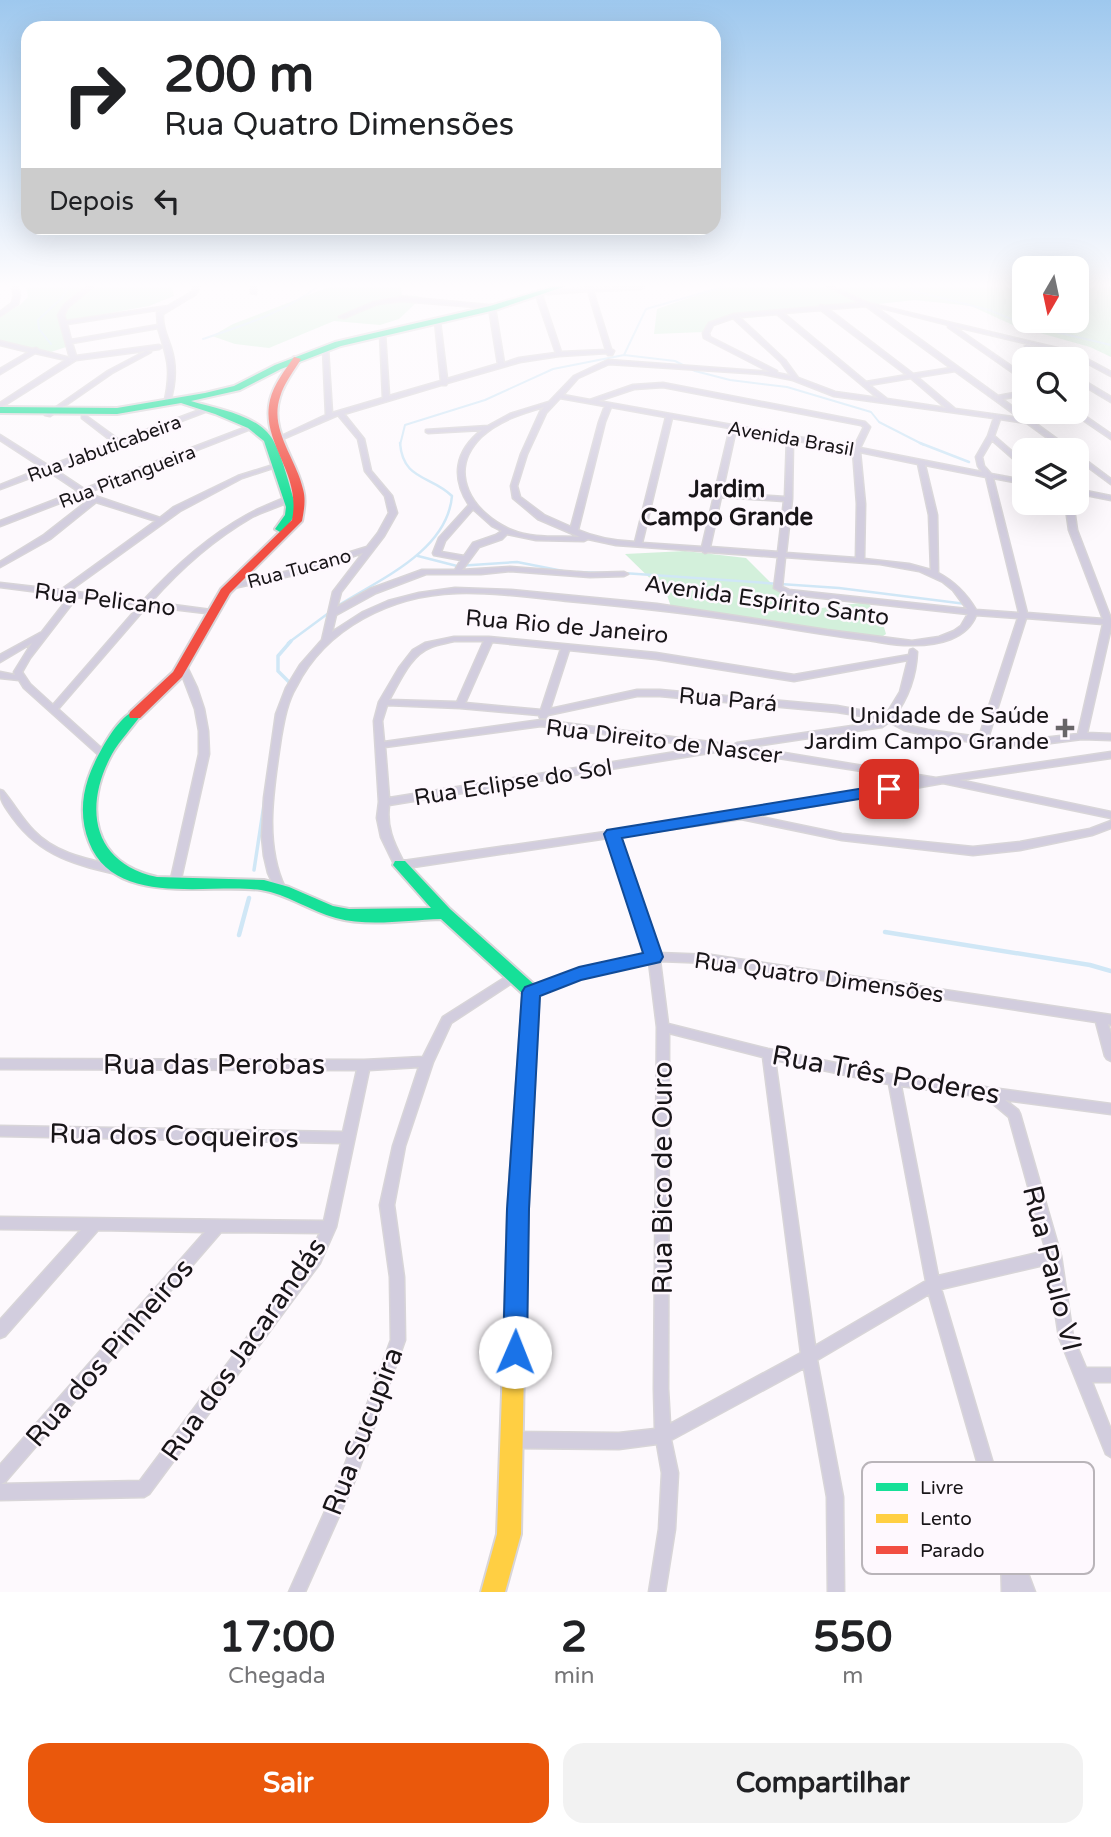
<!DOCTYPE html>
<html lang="pt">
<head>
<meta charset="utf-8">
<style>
	:root { --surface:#fff; --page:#f2f2f2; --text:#202124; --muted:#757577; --accent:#ea580c }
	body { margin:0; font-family:"Varela Round",sans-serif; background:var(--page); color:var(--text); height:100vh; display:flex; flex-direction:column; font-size:26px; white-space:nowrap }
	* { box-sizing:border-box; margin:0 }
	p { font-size:23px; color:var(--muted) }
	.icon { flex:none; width:38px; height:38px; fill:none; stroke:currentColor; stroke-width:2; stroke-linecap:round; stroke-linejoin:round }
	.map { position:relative; height:1592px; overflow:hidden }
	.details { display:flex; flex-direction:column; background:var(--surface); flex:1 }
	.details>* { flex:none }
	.guide { position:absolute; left:21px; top:21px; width:700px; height:214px; border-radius:21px; box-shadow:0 7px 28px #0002; background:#fff; color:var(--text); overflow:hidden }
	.needle { width:46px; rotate:189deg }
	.tools { position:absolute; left:1012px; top:256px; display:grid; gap:14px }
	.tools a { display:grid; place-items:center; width:77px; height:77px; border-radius:14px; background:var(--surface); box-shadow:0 7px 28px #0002; font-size:35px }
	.pin { position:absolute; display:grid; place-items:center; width:60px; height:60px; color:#fff; margin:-30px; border-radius:14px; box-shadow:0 4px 10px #0006 }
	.me { position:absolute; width:77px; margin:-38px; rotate:1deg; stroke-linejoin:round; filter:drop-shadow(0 0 5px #0008) }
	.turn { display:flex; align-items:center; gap:24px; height:147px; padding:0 28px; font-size:32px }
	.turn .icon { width:91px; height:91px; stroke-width:2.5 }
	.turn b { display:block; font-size:49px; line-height:60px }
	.then { display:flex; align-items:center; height:66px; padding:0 28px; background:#0003; gap:14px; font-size:26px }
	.eta { display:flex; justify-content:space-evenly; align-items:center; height:119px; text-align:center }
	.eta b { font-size:42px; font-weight:700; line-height:49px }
	.primary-button { display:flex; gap:14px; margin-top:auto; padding:14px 28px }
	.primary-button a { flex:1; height:80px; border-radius:21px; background:var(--accent); color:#fff; font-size:28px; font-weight:700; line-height:80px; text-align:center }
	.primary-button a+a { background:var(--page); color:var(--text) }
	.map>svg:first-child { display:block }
</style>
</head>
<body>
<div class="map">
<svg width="1111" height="1592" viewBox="0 0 1111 1592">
	<rect width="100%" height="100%" fill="#fdf9fd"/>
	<path fill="#d3f0db" d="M26,287H172L174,296L149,306L66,321L69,346L51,352L0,341V316L20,305L28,297Z
		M329,287H401L402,295L418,296L420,299L399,319L380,325L334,321L269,348L235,344L212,336L233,324Z
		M721,287H1024V320H1076V287H1111V357L1090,347L1015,326L971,306L915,300L710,322L704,332L654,334L657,309Z
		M685,551L746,558L799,611L867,602L881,617L886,634L880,638L671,607L667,595L625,554Z"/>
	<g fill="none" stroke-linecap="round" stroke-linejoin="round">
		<path stroke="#d0e7f6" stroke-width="2" d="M898,287L989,310L1026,325L1111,345
			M203,339C244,325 283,313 317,287
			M51,344L39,329L38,320L63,297L68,287
			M624,355L675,361L695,371L730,380L787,387L871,412L879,422L924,445
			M400,445L405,425L485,400L553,369L624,355L646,309L723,287"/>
		<path stroke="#d0e7f6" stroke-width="2.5" d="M920,443L969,462
			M1014,484L1024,492
			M418,556L457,566L517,562L563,571
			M578,572L605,573
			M623,573L839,588L966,604
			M336,607C378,580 447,552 452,496C431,475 403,481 400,443
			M288,643L330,612"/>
		<path stroke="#d0e7f6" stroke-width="3.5" d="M291,641L278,656V671L292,685
			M254,870L265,798"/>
		<path stroke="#d0e7f6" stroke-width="4.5" d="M885,932L1090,965L1111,971
			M239,935L249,898"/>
		<defs>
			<path id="street" d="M12,287H18L20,295L18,304L0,316V312L12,303L14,295Z
				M87,287H93L68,307L64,315L66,321L168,306L192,292L194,287H199L196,294L163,314C162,326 167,336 171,348C177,367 175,387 169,405L164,404C172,371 168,359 158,328L72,343L76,356L159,345L162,347L159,349L76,360L0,408V403L66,360L35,353L0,374V369L29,352L0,345V341L33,349L36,348L39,350L70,358L58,315L64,305ZM163,309L157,313L158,325L71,340L67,324Z
				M251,287H256V294L251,293Z
				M587,287H591L592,288L644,287L641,289L593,291L611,349L614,351L612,355H608L607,353L559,356L520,362L447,383L446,385H441L344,414L364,439L371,471L392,496L397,513L384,536L341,592L337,607L370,589L422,570H455L461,560L434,555L433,553L439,538L469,505C451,477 455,451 482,430L428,433L426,432V430L488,426L510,414L549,402L574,376L608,360L770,372L704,338L703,333L709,323L734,314L818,307L821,305L824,306L861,303L828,287H834L868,303L1074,352L1111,372V376L1109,375L1070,354L953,326L1024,375V380L1022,379L948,327L949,325L874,306L998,396L1024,391V395L1002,399L1072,450H1064L1027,423L1000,419L994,436L1024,462V468L992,440L982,457L984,466L991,474L1024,480V484L993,478L1027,613L1103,619L1069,530L1065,502H1073L1077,530L1111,619V627L1087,733L1111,734V740L1082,739L1035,745H995L928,736L904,730L889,722L882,727L748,747L936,778L1111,752V758L959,780L1111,812V818L943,783L756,816L842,834L973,847L1020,842L1090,829L1111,821V828L1092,835L1020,850L973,855L842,840L741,819L618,837L658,953L711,955L1111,1015V1025L1108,1024L1111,1034V1061L1107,1059L1105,1056L1096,1022L711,963L660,961L668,1024L768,1049L894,1075L1111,1104V1114L1005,1100L1018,1110L1020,1114L1061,1256L1073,1337L1086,1368H1111V1382H1092L1111,1430V1457L1106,1454L1059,1337L1048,1264L941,1289L1017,1544L1035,1592H1019L1018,1590V1592H1002L1001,1551L1002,1548L929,1294L817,1360L843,1497L844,1592H828L827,1497L804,1368L671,1440L678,1473L675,1529L665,1592H649L659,1529L662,1473L657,1444L619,1449L513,1448L508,1445L505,1440L508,1435L513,1432L619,1433L655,1429L654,1389L657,1027L649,962L580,978L531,996L527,995L525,992L527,989L579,970L648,954L608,838L400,869L396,868L381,837L377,818L379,802L374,721L379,702L399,668L413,650L425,643L454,637H489L656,653L794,675L909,655L910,650L913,649L917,652C916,675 908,698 894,717L910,726L928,730L979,737L1018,618L976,615C967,639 938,645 914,645C898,646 882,642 867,640C832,636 797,630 762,624C697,614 634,607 568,601C531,597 494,592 457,593C392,595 326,627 296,687C287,702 284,720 281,737C274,786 263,842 285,888L284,891H276L268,873L264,856L262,837L264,798L276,714L286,688L300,665L322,640L333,592L363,553L294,575L229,589L225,587L229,585L289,571L367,547L378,533L389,513L385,496L365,471L358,439L338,415L280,440L275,439L326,415L323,348L328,349L332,413L383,398L380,333L385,334L389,396L441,381L435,321L440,322L447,379L498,364L489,308L402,301L377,304L344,318L339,317L374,302L402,297L499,306V308H495L504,363L519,358L556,353L536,295L539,293L542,295L561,352L606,350L588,291L548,294L545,292L548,290L587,288ZM866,306L951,368L913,374L828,309ZM821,310L907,375L866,382L783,313ZM777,314L878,398L835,392L798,378L785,360L739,317ZM733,318L781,362L791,376L777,373V371L710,337L709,333L713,325ZM609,364L763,374L793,380L834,396L994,418L988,436L976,457L978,466L982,472L860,448L870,427L865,422L663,383L633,385L590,400L563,395L578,378ZM955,371L1020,418L955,409L917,377ZM911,378L946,408L887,399L869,385ZM663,387L861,425L864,427L854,447L598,401L634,389ZM560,398L605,406L599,422L571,527L544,515L520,497L517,486L527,454L546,413ZM544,407L540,412L521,454L511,486L513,498L538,519L580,537C558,536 532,539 511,530C472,513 446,472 481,437C498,421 522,413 544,407ZM611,407L666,417L635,542C616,541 596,538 578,530L605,422ZM672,418L730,428L702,547L642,543ZM736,429L787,438L785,497L722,493ZM793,440L853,451L857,504L856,558L786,553L792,499ZM860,452L918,464L929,515L931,570L909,564L864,559L865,504ZM925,465L986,477L1019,613L976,610C966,593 955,582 938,573L937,515ZM721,497L784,501L778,552L710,547ZM473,509L492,526L502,531L496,535L473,543L464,556L441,552L445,541ZM507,534L536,540L584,541L588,539L616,545L702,551L705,553L708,552L778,557L774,588L785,594L968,614L961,626L954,631L939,637L912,641L827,630L657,604L511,590L455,588L419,593L388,601L363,612L332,632L336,615L376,593L426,574H481L510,571L590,577L624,576L628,574L624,572L590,573L510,567L462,570L479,547L502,539ZM785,557L880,564L919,571L943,582L953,590L967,609L789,590L782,587ZM1026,618L1103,624L1078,734L1035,739L988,738ZM454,641H484L457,702L389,700C400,681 410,655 431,647C438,644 447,643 454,641ZM492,642L561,649L541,710L465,703ZM569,650L656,659L794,681L908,660L900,692L886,715L837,706L660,690H637L550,709ZM637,696H660L837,712L881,719L879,722L737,743L733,745L541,720L384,742L382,721L387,705L460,708L539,715L540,718H546L548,715ZM541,726L707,747L389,798L385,747ZM720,749L920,780L737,813L403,861C393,842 386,826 389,805L715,752ZM669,1033L763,1057L801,1353L670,1424L668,1389ZM775,1060L889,1084L926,1281L815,1346ZM901,1086L985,1097L1009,1117L1046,1251L938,1276Z
				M1025,345H1029L1050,359H1043L1025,347Z
				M146,351L151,352L112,373L50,416L45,415L108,371Z
				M1076,376L1111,397V402L1076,381Z
				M208,407L211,409L210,410L123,443L122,445H117L54,469L84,489L252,425H256V427L89,492L98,497L160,518L174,507L238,476L286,461L291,462L242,478L180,511L69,591L143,601C174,567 207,537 247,515C259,508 273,503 286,497H289L293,499C281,507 265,510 252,517C214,539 180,569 151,602L211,610L215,612L214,614L147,606L58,709L110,756L105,759L102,758L24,688L19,680L0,678V672L15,675L14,672L32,643L0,662V655L42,632L70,596L0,587V583L61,590L156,521L96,502L50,539L0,567V562L44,535L90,499L83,494L0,526V521L78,491L48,471L0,489V485L43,468L0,440V435L49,466L113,442L82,418V416H86L119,440ZM77,597L140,605L53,705L30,684L22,672L30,658Z
				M1076,410L1111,434V439L1070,411Z
				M1076,453L1111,479V484L1076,458Z
				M1076,489L1111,496V500L1076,493Z
				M183,664L186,665L197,688L204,709L208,731L209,754L180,883L179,886H171L170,883L199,754V731L195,709L179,667Z
				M0,790L3,791C14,804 22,819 34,831C58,856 93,860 125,868L126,871L125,874L121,875C77,865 41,857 13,818C7,809 0,802 0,790Z
				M514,972L518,973L520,976L518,979L451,1023L433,1062L405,1146L394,1205L404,1277L405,1340L355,1480L305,1592H289L340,1478L391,1340L390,1277L380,1205L393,1146L419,1067L369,1070L336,1227L320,1263L149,1494L144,1497L0,1500V1465L205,1232L98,1230L5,1336L0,1338V1320L81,1230L0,1229V1217L324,1221L341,1143L0,1136V1126L343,1132L357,1070L0,1069V1059L364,1060L423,1057L443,1017ZM221,1232L320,1233L310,1253L140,1481L1,1484L5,1482Z"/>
			<path id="fast" d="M552,287H563L495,310L341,346L281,369L240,390L191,401C217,409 259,415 273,440C284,460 289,486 296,507L295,515L284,531L280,532L275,529L285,515L286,507L264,441L248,428L215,414L181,403L117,414L0,413V407L117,408L205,393L234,386L275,365L335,342L490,306Z
				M135,711L141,715C132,728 120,740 112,754C83,807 92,863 157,877L264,880L289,887L333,906L349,909L431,908L393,865L395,861H405L450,909L537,987L539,992L528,1209L525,1308L522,1315L515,1318L508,1315L505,1308L508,1209L523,994L441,919C407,920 369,927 336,918C310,911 287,894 261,890C208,883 114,908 89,842C81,822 81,800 88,779C94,761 116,717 135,711Z"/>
			<path id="slow" d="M515,1298L522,1301L525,1308L521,1534L505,1592H481L497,1534L505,1308L508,1301Z"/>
			<path id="jam" d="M294,357L301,359C294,371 284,383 280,397C269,430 296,458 303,489C306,500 304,510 302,521L230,593L182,677L140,718H130L129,715L130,712L173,672L221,589L292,520C302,472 260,443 270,400C274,384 285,370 294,357Z"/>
		</defs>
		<use href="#street" stroke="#d8d5d8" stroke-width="3"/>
		<use href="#fast" stroke="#d8d5d8" stroke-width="4"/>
		<use href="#slow" stroke="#d8d5d8" stroke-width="4"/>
		<use href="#jam" stroke="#d8d5d8" stroke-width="4"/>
		<use href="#street" fill="#d2cdde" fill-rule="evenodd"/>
		<use href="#fast" fill="#16e098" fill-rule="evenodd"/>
		<use href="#slow" fill="#ffcf43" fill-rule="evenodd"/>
		<use href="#jam" fill="#f24e42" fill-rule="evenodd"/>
	</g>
	<linearGradient id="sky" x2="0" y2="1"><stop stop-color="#9ec8ee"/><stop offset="0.56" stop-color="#fefcfe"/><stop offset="1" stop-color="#fefcfe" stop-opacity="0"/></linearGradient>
	<rect width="1111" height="509" fill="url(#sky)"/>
	<path fill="#1a73e8" stroke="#114b97" stroke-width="2" d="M889,784L895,785L897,789L895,793L622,838L663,957L660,962L581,980L540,996L529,1209L527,1352L523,1361L515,1364L506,1361L503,1352L507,1209L522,992L525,987L579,967L643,953L604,834L607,830Z"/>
	<path fill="#686568" stroke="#fef8fe" stroke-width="2.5" d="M1061.5 717.5h7v7h7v7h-7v7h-7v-7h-7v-7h7z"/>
	<g text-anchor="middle" stroke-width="5" stroke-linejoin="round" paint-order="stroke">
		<g font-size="19" fill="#181518" stroke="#fef8fe">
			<text transform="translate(791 438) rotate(10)" y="7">Avenida Brasil</text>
			<text transform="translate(104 448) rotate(-20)" y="7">Rua Jabuticabeira</text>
			<text transform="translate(127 476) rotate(-21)" y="7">Rua Pitangueira</text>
			<text transform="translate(299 568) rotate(-15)" y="7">Rua Tucano</text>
		</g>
		<g font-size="23" fill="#181518" stroke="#fef8fe">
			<text transform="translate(105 599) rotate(7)" y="8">Rua Pelicano</text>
			<text transform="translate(767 600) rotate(8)" y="8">Avenida Espírito Santo</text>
			<text transform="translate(567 626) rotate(5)" y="8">Rua Rio de Janeiro</text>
			<text transform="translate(728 699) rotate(5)" y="8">Rua Pará</text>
			<text transform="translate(664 741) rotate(7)" y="8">Rua Direito de Nascer</text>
			<text transform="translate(513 782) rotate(-9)" y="8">Rua Eclipse do Sol</text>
			<text transform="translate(819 977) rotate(8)" y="8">Rua Quatro Dimensões</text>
		</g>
		<g font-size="23" fill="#181518" stroke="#fef8fe" text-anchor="end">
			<text x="1049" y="723">Unidade de Saúde<tspan x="1049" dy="26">Jardim Campo Grande</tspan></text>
		</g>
		<g font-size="24" font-weight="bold" fill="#181518" stroke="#fef8fe">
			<text x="727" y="497">Jardim<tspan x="727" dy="28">Campo Grande</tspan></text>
		</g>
		<g font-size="28" fill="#181518" stroke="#fef8fe">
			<text x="214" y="1074">Rua das Perobas</text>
			<text transform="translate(886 1074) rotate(10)" y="10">Rua Três Poderes</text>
			<text transform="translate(174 1135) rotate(1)" y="10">Rua dos Coqueiros</text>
			<text transform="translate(662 1178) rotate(-90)" y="10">Rua Bico de Ouro</text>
			<text transform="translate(1053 1268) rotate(76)" y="10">Rua Paulo VI</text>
			<text transform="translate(243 1349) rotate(-55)" y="10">Rua dos Jacarandás</text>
			<text transform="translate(109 1352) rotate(-49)" y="10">Rua dos Pinheiros</text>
			<text transform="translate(362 1431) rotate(-69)" y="10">Rua Sucupira</text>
		</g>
	</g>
	<rect x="862" y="1462" width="232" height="112" rx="10" fill="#fef8fe" stroke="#b9b4b9" stroke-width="2"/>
	<rect x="876" y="1483" width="32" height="8" fill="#16e098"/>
	<rect x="876" y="1514" width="32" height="9" fill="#ffcf43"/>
	<rect x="876" y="1546" width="32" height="8" fill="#f24e42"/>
	<g font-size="19" fill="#181518">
		<text x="920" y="1494">Livre</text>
		<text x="920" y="1525">Lento</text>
		<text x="920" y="1557">Parado</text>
	</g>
</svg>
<div class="tools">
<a><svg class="needle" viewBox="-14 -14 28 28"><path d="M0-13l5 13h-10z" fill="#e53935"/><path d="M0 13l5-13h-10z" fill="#757577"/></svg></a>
<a><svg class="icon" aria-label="search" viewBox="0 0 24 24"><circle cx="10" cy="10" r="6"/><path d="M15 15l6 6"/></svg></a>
<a><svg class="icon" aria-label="layers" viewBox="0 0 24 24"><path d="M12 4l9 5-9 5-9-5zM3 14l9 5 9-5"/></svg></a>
</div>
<div class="pin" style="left:889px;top:789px;background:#d93025"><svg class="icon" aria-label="arrive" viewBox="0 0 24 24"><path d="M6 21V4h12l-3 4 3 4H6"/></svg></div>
<svg class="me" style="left:515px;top:1352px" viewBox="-20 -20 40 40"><circle r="19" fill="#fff"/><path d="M0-13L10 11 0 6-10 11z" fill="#1a73e8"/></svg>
<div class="guide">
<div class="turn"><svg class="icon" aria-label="right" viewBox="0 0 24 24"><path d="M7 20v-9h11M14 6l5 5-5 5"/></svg><div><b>200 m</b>Rua Quatro Dimensões</div></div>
<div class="then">Depois<svg class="icon" aria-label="left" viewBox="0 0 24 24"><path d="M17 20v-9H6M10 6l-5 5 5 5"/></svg></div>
</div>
</div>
<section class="details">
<div class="eta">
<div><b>17:00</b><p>Chegada</p></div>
<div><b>2</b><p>min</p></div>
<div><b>550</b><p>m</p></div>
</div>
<div class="primary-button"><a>Sair</a><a>Compartilhar</a></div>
</section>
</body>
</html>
